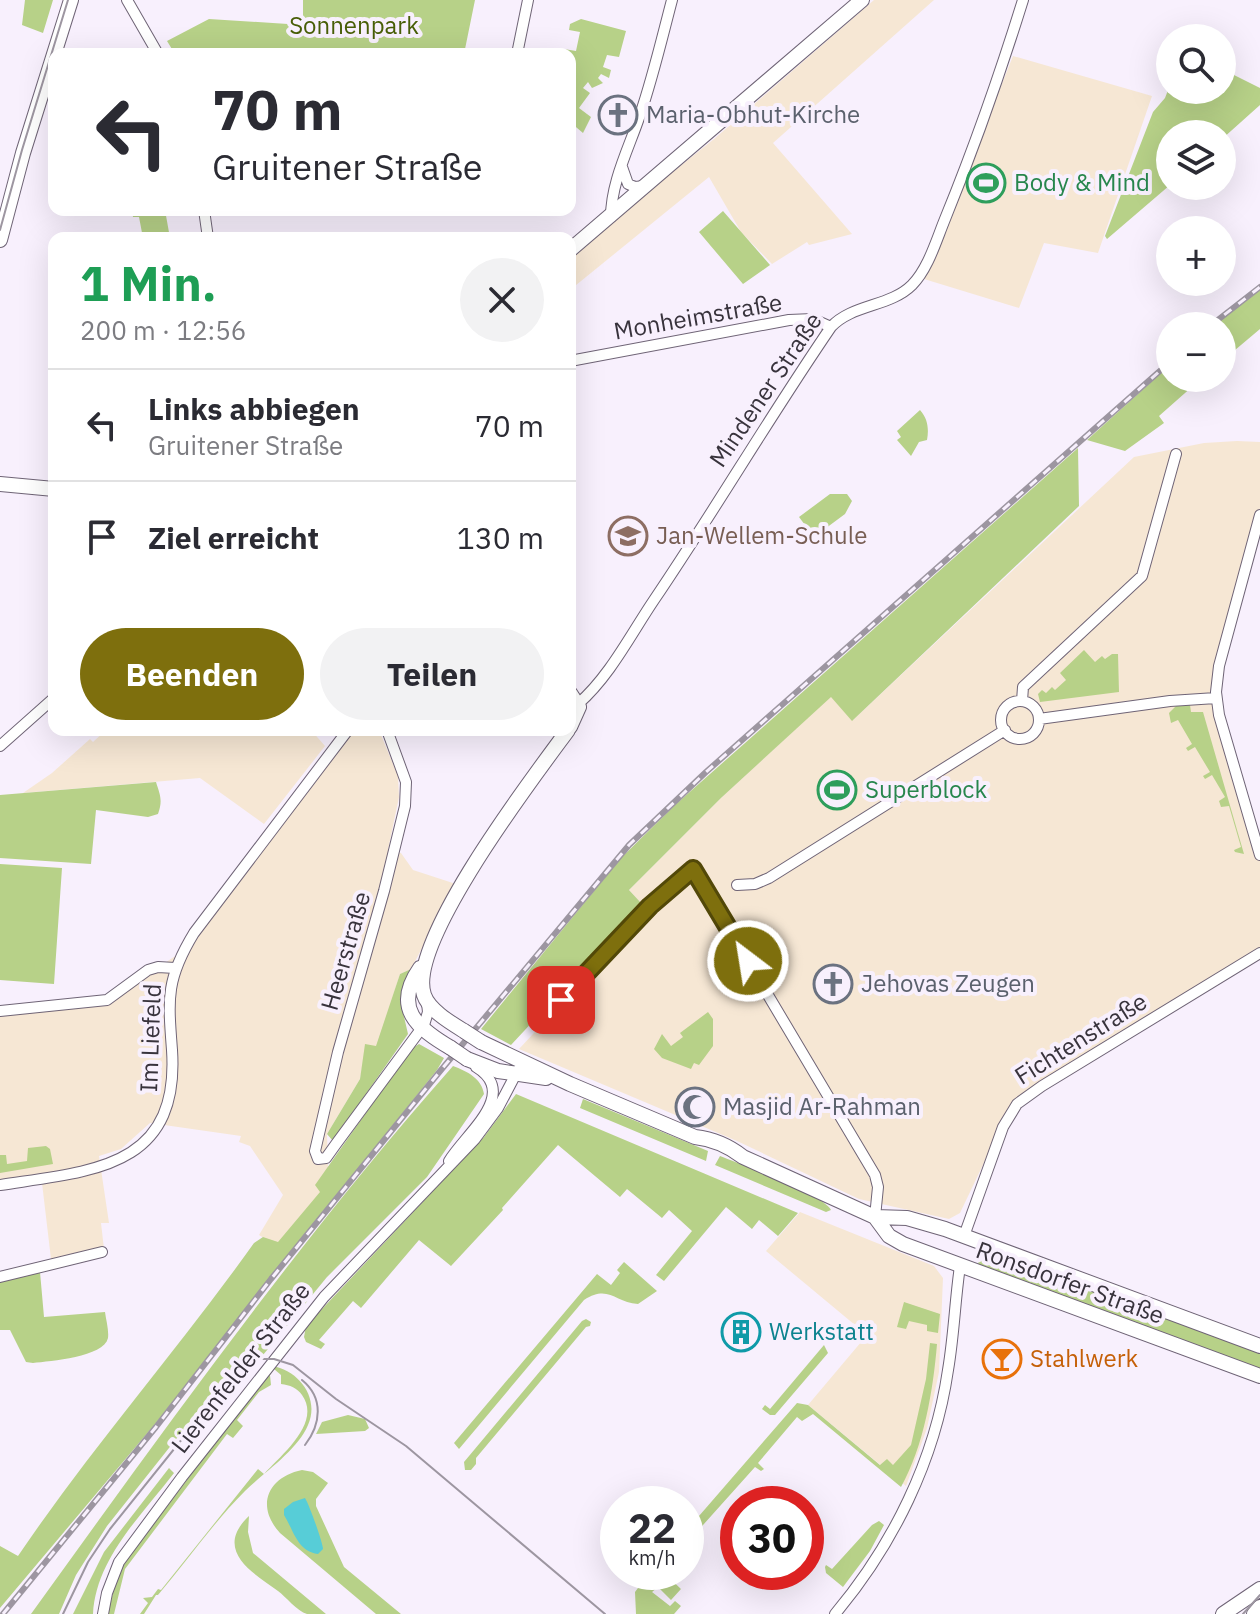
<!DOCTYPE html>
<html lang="de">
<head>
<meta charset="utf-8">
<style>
	:root { --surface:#fff; --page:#f2f2f3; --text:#2b2b33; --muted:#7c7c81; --line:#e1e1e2; --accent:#7e6f0d }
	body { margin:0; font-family:"IBM Plex Sans",sans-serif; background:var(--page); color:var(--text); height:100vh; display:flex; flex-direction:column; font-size:30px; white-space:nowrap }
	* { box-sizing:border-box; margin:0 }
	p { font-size:26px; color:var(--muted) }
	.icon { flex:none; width:44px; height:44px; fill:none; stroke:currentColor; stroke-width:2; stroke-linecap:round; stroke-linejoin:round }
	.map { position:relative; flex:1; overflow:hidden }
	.sheet { position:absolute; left:48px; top:232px; width:528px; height:504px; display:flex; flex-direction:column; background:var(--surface); border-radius:16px; box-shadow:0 8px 32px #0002 }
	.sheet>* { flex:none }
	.guide { position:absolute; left:48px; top:48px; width:528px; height:168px; border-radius:16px; box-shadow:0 8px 32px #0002; background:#fff; color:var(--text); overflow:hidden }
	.controls { position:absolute; left:1156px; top:24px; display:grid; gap:16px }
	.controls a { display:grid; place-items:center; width:80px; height:80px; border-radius:50%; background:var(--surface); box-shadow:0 8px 32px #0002; font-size:40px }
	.speed { position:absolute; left:600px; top:1486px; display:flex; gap:16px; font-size:40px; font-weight:700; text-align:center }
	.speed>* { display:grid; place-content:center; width:104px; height:104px; border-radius:50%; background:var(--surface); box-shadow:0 8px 32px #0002; line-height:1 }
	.speed small { font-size:20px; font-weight:400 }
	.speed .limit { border:12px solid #d22; background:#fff; color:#111 }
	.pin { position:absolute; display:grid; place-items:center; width:68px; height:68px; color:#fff; margin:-34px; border-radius:16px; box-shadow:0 4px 12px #0006 }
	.me { position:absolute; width:88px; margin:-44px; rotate:329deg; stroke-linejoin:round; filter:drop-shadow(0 0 6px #0008) }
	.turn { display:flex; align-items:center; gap:28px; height:168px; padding:0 32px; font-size:36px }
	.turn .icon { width:104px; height:104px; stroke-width:2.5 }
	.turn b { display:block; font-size:56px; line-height:68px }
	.round { display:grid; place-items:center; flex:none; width:84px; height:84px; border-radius:42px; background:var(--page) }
	.headline { display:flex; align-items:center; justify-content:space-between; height:136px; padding:0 32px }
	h1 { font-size:48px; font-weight:700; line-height:60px; color:#1e9e55 }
	.action { display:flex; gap:16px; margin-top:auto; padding:16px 32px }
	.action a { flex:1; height:92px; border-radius:48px; background:var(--accent); color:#fff; font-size:32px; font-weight:700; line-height:92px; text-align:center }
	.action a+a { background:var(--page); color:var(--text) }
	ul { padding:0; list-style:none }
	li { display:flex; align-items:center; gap:24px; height:112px; padding:0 32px; border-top:2px solid var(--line) }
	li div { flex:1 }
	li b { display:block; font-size:30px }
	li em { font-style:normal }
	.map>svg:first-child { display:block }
</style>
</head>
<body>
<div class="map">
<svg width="1260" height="1614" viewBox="0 0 1260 1614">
	<rect width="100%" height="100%" fill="#f8f0fd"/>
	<path fill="#f6e7d4" d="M874,0H934L773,143L852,234L809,245L807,242L772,264L741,232L709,177L570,290V254L714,139Z
		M1013,56L1152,96L1098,253L1044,243L1019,308L924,279Z
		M1237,441L1260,442V508L1214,676L1226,751L1260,860V951L1013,1102L960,1213L949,1219L859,1199L737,1141L519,1049L642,917V904L629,890L721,798L831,696L853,720L1134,457L1204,443Z
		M106,730H311L325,746L264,824L200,778L23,793L52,773L90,739L93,742Z
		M352,730H379L398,776L399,797L388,850L401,853L413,870L456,884L411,969L400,974L377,1047L363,1062L360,1079L327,1134L328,1167L338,1175L278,1247L259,1235L283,1195L250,1146L239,1142L241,1136L150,1123L121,1149L99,1156L109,1223H101L104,1249L57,1262L51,1259L42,1183L0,1184V1013L107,1001L186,949Z
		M800,1212L934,1266L943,1278L939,1372L927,1428L906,1486L808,1405L867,1335L766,1251Z"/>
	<path fill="#b7d188" d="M25,0H53L43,33L22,25Z
		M303,0H475L464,54H175L167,41L209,19L303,25Z
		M581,19L626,31L619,57L607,55L603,67L611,70L609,78L601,74L598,78L603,83L592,88L588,82L583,88L590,93L579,108L591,117L583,133L570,122V54H555V52L563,53L564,49L576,51L580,32L569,30L570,24Z
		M1222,69L1260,88V105L1222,139V134H1170V185L1107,239L1105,236L1153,112L1165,98L1170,85V90H1222Z
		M132,210H165L170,238H143L139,217H133Z
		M723,211L770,265L743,284L699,232Z
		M1260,290V329L1222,361V326H1213Z
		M1170,365V378H1202L1159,416L1164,423L1125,451L1087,440Z
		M920,410C928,419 929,429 927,440L919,442L911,456L897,440L901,437L897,431Z
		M1078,448L1079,506L852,721L831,697L721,798L629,890L642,904L511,1045L481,1029L621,858L675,805Z
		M830,494H847L852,501L845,514L814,537L799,517Z
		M1084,650L1095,662L1102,656L1105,659L1112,654H1118L1119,692L1040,702L1038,694L1042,690L1046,693L1052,687L1055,690L1066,680L1060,673Z
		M1177,705H1190L1191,712H1203L1244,854L1235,852L1234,850L1241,847L1229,806L1221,807L1219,801L1225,797L1212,775L1205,779L1203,776L1210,772L1195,747L1188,751L1186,748L1192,744L1178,720L1171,723L1169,713Z
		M156,782C160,795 163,800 158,814L148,817L96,810L91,864L0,858V795Z
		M0,864L62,868L54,984L0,980Z
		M411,969L404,990L402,1008L408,1034L333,1141L327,1134L360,1079L365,1044L376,1046L400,974Z
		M708,1012L713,1019V1046L699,1065L694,1063L691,1069L662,1058L654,1049L662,1034L671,1046L683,1037L680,1033Z
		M419,1044L444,1058L437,1070L155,1424L0,1608V1546L18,1556C91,1448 178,1350 254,1243L263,1237L278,1242L320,1192L315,1185L411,1049Z
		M453,1066C467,1071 482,1079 484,1094L427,1177L327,1277L263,1355L241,1363L227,1375L107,1526L76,1575L59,1614H31C166,1427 300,1239 453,1066Z
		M516,1094L798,1213L778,1236L759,1220L752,1229L726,1207L664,1281L656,1275L692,1231L669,1210L662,1218L627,1189L620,1197L558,1145L502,1208L503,1210L451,1266L419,1240L361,1308L353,1301L319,1340L325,1344L321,1349L306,1342L304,1337L306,1326L484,1137Z
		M583,1099L708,1151L706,1161L580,1108Z
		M46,1146L50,1149L53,1164L0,1173V1155H6L7,1164L27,1161L28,1148Z
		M720,1156C740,1164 826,1196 831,1210L826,1212L715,1165Z
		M982,1251L1260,1351V1371L977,1267Z
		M624,1262L657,1291L638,1304C615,1303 609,1284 584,1300L459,1449L454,1443L597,1274L611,1285L620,1273L617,1270Z
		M40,1272L44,1317L105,1312C106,1320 109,1330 108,1338C104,1357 50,1361 33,1363L26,1362L10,1330H0V1279Z
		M904,1302L940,1314L938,1333L927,1331V1325L909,1321L906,1329L897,1327Z
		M586,1319L591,1322L590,1326L586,1327L476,1458V1464L471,1470H465L464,1462L582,1321Z
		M930,1343L937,1344C933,1391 924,1446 901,1487L813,1414L802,1421L797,1417L758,1463L764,1469L761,1471L755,1467L686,1544V1531L797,1403L808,1405L880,1465L887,1459L893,1465L911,1445L926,1379Z
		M824,1345L828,1353L775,1415H770L762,1409L765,1405L770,1409Z
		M273,1366C299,1371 320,1398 308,1425C297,1451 264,1472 245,1491C213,1523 187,1561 158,1595H156L144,1614H140L148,1603L143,1598L152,1597L158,1589L161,1590L258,1469L264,1474C281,1455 322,1423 302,1395C297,1388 290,1385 281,1384V1375L274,1369L270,1375L271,1385L259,1392L237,1420L243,1426L233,1438L227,1434L125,1569L114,1614H108L117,1575L125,1562Z
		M348,1415L365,1419L369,1428L365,1431L316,1434L322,1422Z
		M169,1468L174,1473C142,1515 96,1558 93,1614H73L104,1552Z
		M302,1470L313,1472L328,1483L316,1499V1506L344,1567L401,1614H376L280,1533C255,1506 268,1477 302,1470Z
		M249,1516L248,1532L253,1553L326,1614C320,1614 312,1614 307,1614C297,1611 286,1597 278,1591C255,1574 212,1551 249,1516Z
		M879,1521L884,1525L870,1551L843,1587L826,1573L825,1567L826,1565L832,1569L872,1525Z
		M650,1572H663L681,1589L671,1600L658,1587L652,1592L670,1606L675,1601L681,1606L674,1614H636L635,1592Z"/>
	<path fill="#57cdd7" d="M305,1498C309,1504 323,1543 323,1549L318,1554C297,1551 294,1531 284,1515V1509L293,1502Z"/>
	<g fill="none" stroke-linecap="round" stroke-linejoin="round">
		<defs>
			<path id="minor" d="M127,0L158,54
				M517,54L528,0
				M622,167L628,184L635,187L645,186
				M204,210L208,238
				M611,217C611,182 629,148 640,115C653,77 662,38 672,0
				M570,361L789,320L813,319L831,327
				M1260,515L1219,666L1216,692L1219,715L1260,855
				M1022,701L1023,687L1142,576L1176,454
				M1001 720a19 19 0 1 1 38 0a19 19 0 1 1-38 0Z
				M578,704C610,676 631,634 654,600C715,510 770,416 831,327C852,304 890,307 912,285C928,269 936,241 945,219C974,148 1000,74 1023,0
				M1039,719L1170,701L1216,698
				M387,730L406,782L405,806L384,891L338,1052L315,1151L318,1159L326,1158L336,1144L424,1025L428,1012L427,1003
				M0,746L54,698
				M737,885L755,884L769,878L1005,730
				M0,1011L107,1000L148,970L158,967L175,968
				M544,1017L650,906L693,869L875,1175L878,1187L875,1217
				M449,1161C466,1133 520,1094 476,1067
				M0,1185C91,1171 180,1169 172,1050C168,998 166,979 194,933L348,730
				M964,1236L1003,1127L1017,1104L1042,1086L1260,953
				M0,1277L102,1252
				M103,1614L107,1593L119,1562L182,1477L324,1297L475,1139L498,1108L518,1070
				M835,1614C893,1545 935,1460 948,1370C954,1335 955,1300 960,1266"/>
			<path id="major" d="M0,240L23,153L71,0
				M570,250L862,0
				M0,484L54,489
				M570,693L579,707L570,727
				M420,968C392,1008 417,1028 451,1048
				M464,1031C451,1023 429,1010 424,995C406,943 535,775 568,730
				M481,1042L570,1084L695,1137C713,1139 729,1146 743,1157L875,1217L907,1218L945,1229L1260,1346
				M467,1059L498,1071L546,1078
				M875,1217L889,1236L903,1244L1260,1376
				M1223,1614L1260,1589
				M1254,1614L1260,1607"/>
		</defs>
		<use href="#minor" stroke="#6f6476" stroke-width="12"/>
		<use href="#major" stroke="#6f6476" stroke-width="16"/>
		<use href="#minor" stroke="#fff" stroke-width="10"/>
		<use href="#major" stroke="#fff" stroke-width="14"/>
		<path stroke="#9d96a1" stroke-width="2" d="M0,230L22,150L68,0
			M302,1380C324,1398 321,1424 305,1445
			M63,1614L88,1562L110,1529L231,1378L243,1366L260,1359H274L293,1365L336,1399L406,1446L605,1614
			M1243,1614L1260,1595"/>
		<defs>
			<path id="rail" d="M1210,326L1260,287
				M3,1614L156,1427L271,1279L441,1070L629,845L706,772L1170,362"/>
		</defs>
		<use href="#rail" stroke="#9d96a1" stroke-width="6"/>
		<use href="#rail" stroke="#f8f0fd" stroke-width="3" stroke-dasharray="9" stroke-linecap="butt"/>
		<defs>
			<path id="major-bridge" d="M464,1031L481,1042
				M451,1048L467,1059"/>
		</defs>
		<use href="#major-bridge" stroke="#6f6476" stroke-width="16" stroke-linecap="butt"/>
		<use href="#major-bridge" stroke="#fff" stroke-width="14"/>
	</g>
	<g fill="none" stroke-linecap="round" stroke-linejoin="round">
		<defs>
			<path id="route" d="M561,1000L650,906L693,869L748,961"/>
		</defs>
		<use href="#route" stroke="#524808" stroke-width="20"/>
		<use href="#route" stroke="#7e6f0d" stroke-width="14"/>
	</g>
	<defs>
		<symbol id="church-ring" viewBox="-11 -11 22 22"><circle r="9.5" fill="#f8f0fd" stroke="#6b7280" stroke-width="1.5"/><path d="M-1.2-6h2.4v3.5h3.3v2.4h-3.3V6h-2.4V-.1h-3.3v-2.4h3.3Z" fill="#6b7280"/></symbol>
		<symbol id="stadium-ring" viewBox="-11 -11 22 22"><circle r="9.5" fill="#f8f0fd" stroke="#2e9e5b" stroke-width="1.5"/><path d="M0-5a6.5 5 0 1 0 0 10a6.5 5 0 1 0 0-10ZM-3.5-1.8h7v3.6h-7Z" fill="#2e9e5b"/></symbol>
		<symbol id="school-ring" viewBox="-11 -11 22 22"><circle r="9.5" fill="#f8f0fd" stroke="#8d6e63" stroke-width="1.5"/><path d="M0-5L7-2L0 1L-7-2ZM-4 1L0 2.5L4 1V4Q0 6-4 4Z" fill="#8d6e63"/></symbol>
		<symbol id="mosque-ring" viewBox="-11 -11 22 22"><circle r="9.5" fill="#f8f0fd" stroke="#6b7280" stroke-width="1.5"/><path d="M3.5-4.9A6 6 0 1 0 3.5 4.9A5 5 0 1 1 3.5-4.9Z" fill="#6b7280"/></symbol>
		<symbol id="building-ring" viewBox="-11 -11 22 22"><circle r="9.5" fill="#f8f0fd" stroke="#0f9aa8" stroke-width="1.5"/><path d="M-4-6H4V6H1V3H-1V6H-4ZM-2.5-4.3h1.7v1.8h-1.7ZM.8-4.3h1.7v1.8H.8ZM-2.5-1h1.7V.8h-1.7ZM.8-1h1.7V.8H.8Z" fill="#0f9aa8"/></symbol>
		<symbol id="bar-ring" viewBox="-11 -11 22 22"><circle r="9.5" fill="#f8f0fd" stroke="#e8710a" stroke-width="1.5"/><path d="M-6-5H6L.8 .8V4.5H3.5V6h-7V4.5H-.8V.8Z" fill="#e8710a"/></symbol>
	</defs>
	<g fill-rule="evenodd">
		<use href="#church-ring" x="596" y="93" width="44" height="44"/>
		<use href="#stadium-ring" x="964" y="161" width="44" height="44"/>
		<use href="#school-ring" x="606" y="514" width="44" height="44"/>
		<use href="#stadium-ring" x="815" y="768" width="44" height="44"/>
		<use href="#church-ring" x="811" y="962" width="44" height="44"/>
		<use href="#mosque-ring" x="673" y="1085" width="44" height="44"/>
		<use href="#building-ring" x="719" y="1310" width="44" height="44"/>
		<use href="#bar-ring" x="980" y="1337" width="44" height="44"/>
	</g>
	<g text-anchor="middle" stroke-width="8" stroke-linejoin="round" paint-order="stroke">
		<g font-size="24" fill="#485e07" stroke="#f8f0fd">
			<text x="354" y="34">Sonnenpark</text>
		</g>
		<g font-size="24" fill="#5b616d" stroke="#f8f0fd" text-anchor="start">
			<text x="646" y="123">Maria-Obhut-Kirche</text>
			<text x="861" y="992">Jehovas Zeugen</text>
			<text x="723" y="1115">Masjid Ar-Rahman</text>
		</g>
		<g font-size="24" fill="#27864d" stroke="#f8f0fd" text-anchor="start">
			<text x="1014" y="191">Body &amp; Mind</text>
			<text x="865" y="798">Superblock</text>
		</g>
		<g font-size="24" fill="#38333c" stroke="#f8f0fd">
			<text transform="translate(698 317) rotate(-10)" y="8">Monheimstraße</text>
			<text transform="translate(766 390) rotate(-56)" y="8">Mindener Straße</text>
			<text transform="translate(346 951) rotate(-74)" y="8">Heerstraße</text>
			<text transform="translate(151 1038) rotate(-88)" y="8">Im Liefeld</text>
			<text transform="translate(1081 1039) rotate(-32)" y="8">Fichtenstraße</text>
			<text transform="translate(1070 1283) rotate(20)" y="8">Ronsdorfer Straße</text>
			<text transform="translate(241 1368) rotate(-52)" y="8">Lierenfelder Straße</text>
		</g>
		<g font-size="24" fill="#785e54" stroke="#f8f0fd" text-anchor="start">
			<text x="656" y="544">Jan-Wellem-Schule</text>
		</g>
		<g font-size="24" fill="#0d838f" stroke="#f8f0fd" text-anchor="start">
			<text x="769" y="1340">Werkstatt</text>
		</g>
		<g font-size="24" fill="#c56008" stroke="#f8f0fd" text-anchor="start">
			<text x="1030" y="1367">Stahlwerk</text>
		</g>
	</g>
</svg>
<div class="controls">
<a><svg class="icon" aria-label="search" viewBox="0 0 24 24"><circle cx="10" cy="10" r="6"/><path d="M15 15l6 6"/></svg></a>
<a><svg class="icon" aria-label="layers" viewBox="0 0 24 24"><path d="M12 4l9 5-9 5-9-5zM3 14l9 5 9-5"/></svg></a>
<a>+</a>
<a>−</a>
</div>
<div class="speed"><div>22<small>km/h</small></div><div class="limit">30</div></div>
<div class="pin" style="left:561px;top:1000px;background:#d93025"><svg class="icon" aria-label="arrive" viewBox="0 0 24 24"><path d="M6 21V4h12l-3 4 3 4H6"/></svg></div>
<svg class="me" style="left:748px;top:961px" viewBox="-20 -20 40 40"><circle r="17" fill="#7e6f0d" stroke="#fff" stroke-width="3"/><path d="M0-11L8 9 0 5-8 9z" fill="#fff"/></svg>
<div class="guide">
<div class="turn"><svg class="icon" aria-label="left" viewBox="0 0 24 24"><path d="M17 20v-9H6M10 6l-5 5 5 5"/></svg><div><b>70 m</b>Gruitener Straße</div></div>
</div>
<section class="sheet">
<div class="headline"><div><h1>1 Min.</h1><p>200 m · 12:56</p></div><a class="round"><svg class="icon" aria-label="close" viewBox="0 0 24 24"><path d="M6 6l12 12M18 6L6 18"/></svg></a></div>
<ul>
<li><svg class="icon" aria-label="left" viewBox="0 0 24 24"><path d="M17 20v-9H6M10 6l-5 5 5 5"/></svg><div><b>Links abbiegen</b><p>Gruitener Straße</p></div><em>70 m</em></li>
<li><svg class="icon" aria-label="arrive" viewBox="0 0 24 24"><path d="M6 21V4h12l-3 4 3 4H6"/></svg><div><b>Ziel erreicht</b></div><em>130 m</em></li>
</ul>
<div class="action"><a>Beenden</a><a>Teilen</a></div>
</section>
</div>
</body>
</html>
